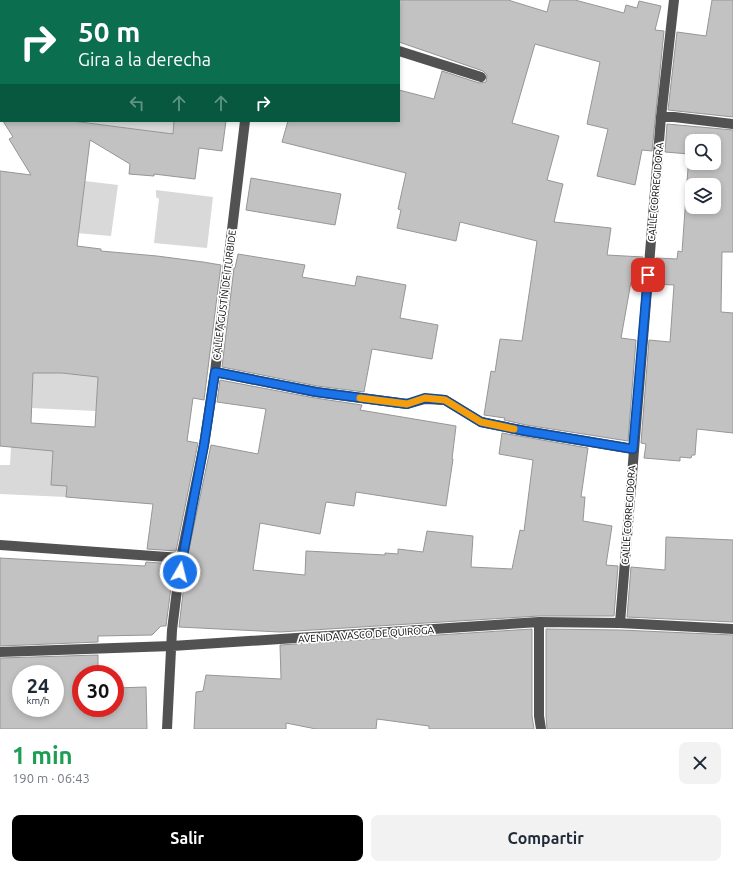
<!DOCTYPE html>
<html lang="es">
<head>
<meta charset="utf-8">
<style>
	:root { --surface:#fff; --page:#f2f2f3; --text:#1f2937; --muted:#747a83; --accent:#000 }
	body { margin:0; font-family:Ubuntu,sans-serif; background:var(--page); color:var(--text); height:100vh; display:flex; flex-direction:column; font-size:15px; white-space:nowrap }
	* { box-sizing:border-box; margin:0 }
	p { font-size:13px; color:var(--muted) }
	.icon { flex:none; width:22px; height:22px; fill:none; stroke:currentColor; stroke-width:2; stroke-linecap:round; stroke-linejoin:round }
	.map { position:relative; height:729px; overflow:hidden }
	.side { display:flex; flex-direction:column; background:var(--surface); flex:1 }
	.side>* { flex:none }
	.hud { position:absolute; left:0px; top:0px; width:400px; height:122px; box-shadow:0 2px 6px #0003; background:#0b6e4f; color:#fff; overflow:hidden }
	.tools { position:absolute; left:685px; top:134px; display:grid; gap:8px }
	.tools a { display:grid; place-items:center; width:36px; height:36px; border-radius:8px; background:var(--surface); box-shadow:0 2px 6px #0003; font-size:20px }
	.speed { position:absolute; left:12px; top:665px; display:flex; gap:8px; font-size:20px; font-weight:700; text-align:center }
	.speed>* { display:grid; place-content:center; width:52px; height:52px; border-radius:50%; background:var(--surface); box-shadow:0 2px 6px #0003; line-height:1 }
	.speed small { font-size:10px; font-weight:400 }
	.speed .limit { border:6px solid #d22; background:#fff; color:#111 }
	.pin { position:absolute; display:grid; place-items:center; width:34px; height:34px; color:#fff; margin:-17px; border-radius:8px; box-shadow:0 2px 6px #0006 }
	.me { position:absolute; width:44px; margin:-22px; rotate:8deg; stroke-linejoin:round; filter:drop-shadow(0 0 3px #0008) }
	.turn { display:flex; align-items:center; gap:14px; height:84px; padding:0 12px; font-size:18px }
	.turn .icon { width:52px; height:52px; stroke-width:2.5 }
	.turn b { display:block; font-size:28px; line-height:34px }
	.lanes { display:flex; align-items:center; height:38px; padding:0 12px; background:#0003; justify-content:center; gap:20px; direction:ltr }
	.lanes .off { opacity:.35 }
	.round { display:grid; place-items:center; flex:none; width:42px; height:42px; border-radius:8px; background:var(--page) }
	.head { display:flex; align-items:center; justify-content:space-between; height:68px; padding:0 12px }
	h1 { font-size:24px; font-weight:700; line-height:30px; color:#1e9e55 }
	.primary-button { display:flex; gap:8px; margin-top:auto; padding:8px 12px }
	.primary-button a { flex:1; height:46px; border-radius:8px; background:var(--accent); color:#fff; font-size:16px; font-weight:700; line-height:46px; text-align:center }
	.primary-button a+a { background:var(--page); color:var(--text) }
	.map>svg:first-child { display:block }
</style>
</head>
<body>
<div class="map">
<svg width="733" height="729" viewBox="0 0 733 729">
	<rect width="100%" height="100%" fill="#fff"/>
	<path fill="#d9d9d9" d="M72,121H174L172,145L159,132Z
		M85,181L118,185L111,236L76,233L80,222Z
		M156,190L213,197L207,248L154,243L159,199L156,197Z
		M33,372L98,374L96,411L32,408Z
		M11,447L54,450L51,485L67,486L66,497L0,494V465H10Z"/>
	<path fill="#c2c2c2" stroke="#969696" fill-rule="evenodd" d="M399,0H508L547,12L550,0H575L624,13L626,5L637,8L639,1L661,6L655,30L664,31L652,151L642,150L635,185L597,176L608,129L587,124L600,62L535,44L512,123L559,136L547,180L563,184L554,222L611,228L607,255L643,257L641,283L631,282L621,338L636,340L628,441L526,425L504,420L505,418L484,415L491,371L495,372L500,339L522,341L537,241L460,222L456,241L397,228L401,210L398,209L406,173L282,142L288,121H399V90L434,99L442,71L479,83L486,82L487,75L483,71L399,42Z
		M712,0H733V117L668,110L677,32L706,36Z
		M3,121H72L173,134L174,121H226L222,151L199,148L195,179L154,174V176L129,174L130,164L90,140L77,246L101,249V251L157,256L203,262L221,265L204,400L193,398L187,441L198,443L176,551L147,549L153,504L66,497L67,486L51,485L53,451L0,446V171L31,175L9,139L13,137ZM33,373H62L98,377L95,427L31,423Z
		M667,124L733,130V252H722L721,312L733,313V433L697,429L695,455H692L691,458L680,457V461L644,458L646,444L641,443L649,340L670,342L674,285L654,284L656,258L677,259L678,251L682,252L689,154L665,152ZM692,141H714V163H692ZM692,185H714V207H692Z
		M251,178L341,194L335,225L246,210Z
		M238,254L305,265L302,277L355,286L357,276L406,285L400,318L438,325L432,359L372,349L364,392L317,386L222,367L234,268H235Z
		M220,380L315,398L362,405L360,410L456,426L452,459H453L446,506L356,492L354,506L326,502L320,534L260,523L253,570L305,575L306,551L385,555V553L398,554V549L423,552L427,531L473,536L471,567L512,569L520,530L524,531L533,460L499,454L502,433L588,448L581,497H585L583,521L612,526L606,565L618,566L614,616H539L280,632L179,627L187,559L211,445L258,454L266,409L217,402Z
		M666,537L733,540V622L627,617L631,567L665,570Z
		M0,558L145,566L146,562L174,564L166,626H161L152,635L98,636V642L0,646Z
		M532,629V716L534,729H429V726L377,719L376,729H316L286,723V729H194L196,692L203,691L206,675L281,679L280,645Z
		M546,629L620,630L733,635V729H547L546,716Z
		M98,655V674H81V708H115V688L146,687L147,729H0V658ZM21,674H55V708H21Z"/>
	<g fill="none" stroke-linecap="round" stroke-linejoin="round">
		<path stroke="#525252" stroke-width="10" d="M258,1V0
			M0,10H1
			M399,51L481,77
			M661,117H674L733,124
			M215,372L316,392L407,404L425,399L445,400L481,422L525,431L633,449
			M0,545L181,558
			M539,622V716L541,729
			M620,623L661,117L674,0
			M0,652L172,646L539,622L620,623L733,629
			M167,729L172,630L181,558L204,445L215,372L245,121"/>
	</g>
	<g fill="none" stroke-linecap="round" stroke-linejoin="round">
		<defs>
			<path id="route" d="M180,572L204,445L215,372L316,392L407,404L425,398L445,400L481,422L525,431L633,449L648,275"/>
		</defs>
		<use href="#route" stroke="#114b97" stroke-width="10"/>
		<use href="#route" stroke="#1a73e8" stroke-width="7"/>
		<path stroke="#f59e0b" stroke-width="7" d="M360,398L407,404L425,398L445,400L481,422L514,429"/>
	</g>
	<g text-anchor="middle" stroke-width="3.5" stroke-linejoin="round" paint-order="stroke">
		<g font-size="10" fill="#000" stroke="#fff">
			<text transform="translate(655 192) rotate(-85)" y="4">CALLE CORREGIDORA</text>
			<text transform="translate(224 295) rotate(-83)" y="4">CALLE AGUSTÍN DE ITURBIDE</text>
			<text transform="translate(628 515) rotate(-86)" y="4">CALLE CORREGIDORA</text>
			<text transform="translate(366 634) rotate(-4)" y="4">AVENIDA VASCO DE QUIROGA</text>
		</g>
	</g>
</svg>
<div class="tools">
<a><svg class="icon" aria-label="search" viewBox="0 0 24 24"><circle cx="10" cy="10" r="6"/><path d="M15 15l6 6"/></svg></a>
<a><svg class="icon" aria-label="layers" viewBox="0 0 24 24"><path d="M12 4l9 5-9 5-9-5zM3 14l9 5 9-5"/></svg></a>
</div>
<div class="speed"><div>24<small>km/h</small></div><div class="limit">30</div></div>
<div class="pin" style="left:648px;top:275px;background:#d93025"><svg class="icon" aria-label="arrive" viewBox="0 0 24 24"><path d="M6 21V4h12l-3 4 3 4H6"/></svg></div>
<svg class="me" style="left:180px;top:572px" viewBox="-20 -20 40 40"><circle r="17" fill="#1a73e8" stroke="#fff" stroke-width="3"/><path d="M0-11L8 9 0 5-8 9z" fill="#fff"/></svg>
<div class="hud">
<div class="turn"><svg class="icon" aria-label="right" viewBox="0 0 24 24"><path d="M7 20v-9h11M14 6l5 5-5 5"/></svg><div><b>50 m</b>Gira a la derecha</div></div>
<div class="lanes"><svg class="icon off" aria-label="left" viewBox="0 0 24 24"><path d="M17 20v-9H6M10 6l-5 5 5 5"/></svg><svg class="icon off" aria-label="ahead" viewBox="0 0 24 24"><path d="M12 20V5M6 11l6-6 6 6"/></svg><svg class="icon off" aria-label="ahead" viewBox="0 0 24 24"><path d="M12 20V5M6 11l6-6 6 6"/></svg><svg class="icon" aria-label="right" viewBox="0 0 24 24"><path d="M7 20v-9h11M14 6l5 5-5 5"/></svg></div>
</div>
</div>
<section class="side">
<div class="head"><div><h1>1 min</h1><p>190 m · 06:43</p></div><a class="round"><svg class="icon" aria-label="close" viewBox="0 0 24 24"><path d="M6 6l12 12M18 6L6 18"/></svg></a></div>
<div class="primary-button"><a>Salir</a><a>Compartir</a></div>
</section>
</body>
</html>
